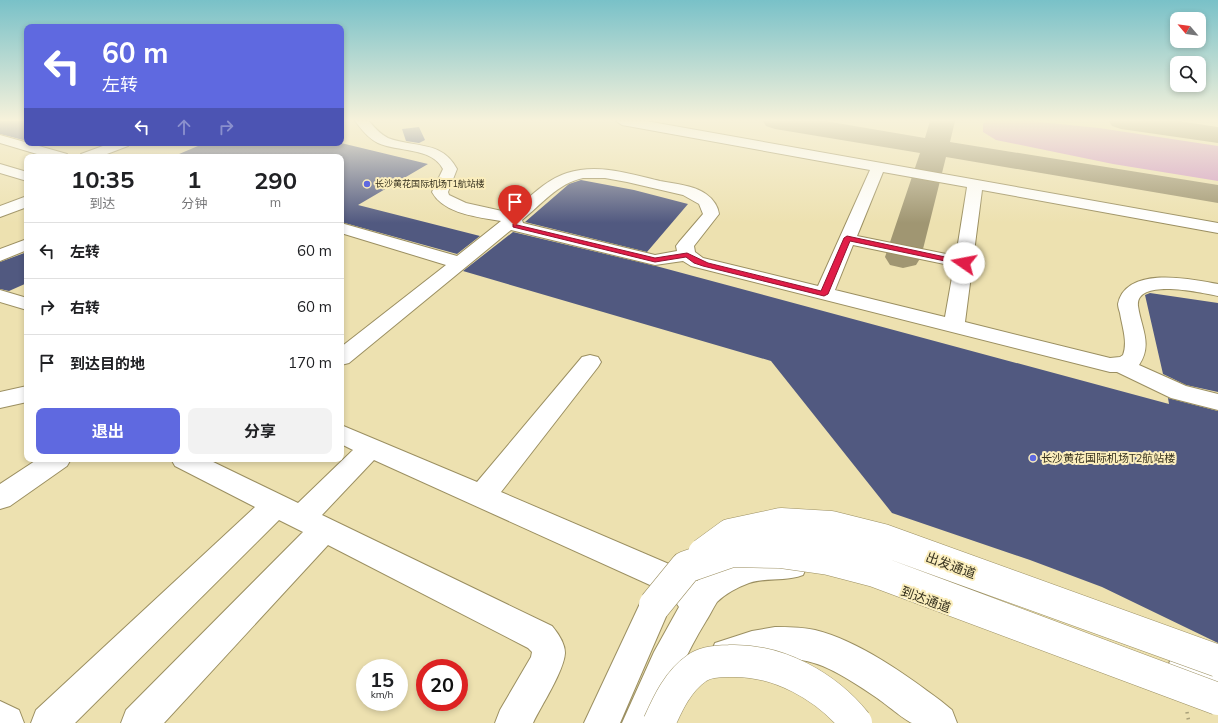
<!DOCTYPE html>
<html lang="zh">
<head>
<meta charset="utf-8">
<style>
	:root { --surface:#fff; --page:#f2f2f2; --text:#202124; --muted:#757577; --line:#e0e0e0; --accent:#5f69e0 }
	body { margin:0; font-family:Mulish,"Noto Sans SC",sans-serif; background:var(--page); color:var(--text); height:100vh; display:flex; flex-direction:column; font-size:15px; white-space:nowrap }
	* { box-sizing:border-box; margin:0 }
	p { font-size:13px; color:var(--muted) }
	.icon { flex:none; width:22px; height:22px; fill:none; stroke:currentColor; stroke-width:2; stroke-linecap:round; stroke-linejoin:round }
	.map { position:relative; flex:1; overflow:hidden }
	.side { position:absolute; left:24px; top:154px; width:320px; height:308px; display:flex; flex-direction:column; background:var(--surface); border-radius:8px; box-shadow:0 2px 6px #0003 }
	.side>* { flex:none }
	.guide { position:absolute; left:24px; top:24px; width:320px; height:122px; border-radius:8px; box-shadow:0 2px 6px #0003; background:#5f69e0; color:#fff; overflow:hidden }
	.needle { width:26px; rotate:299deg }
	.tools { position:absolute; left:1170px; top:12px; display:grid; gap:8px }
	.tools a { display:grid; place-items:center; width:36px; height:36px; border-radius:8px; background:var(--surface); box-shadow:0 2px 6px #0003; font-size:20px }
	.speed { position:absolute; left:356px; top:659px; display:flex; gap:8px; font-size:20px; font-weight:700; text-align:center }
	.speed>* { display:grid; place-content:center; width:52px; height:52px; border-radius:50%; background:var(--surface); box-shadow:0 2px 6px #0003; line-height:1 }
	.speed small { font-size:10px; font-weight:400 }
	.speed .limit { border:6px solid #d22; background:#fff; color:#111 }
	.pin { position:absolute; display:grid; place-items:center; width:34px; height:34px; color:#fff; margin:-41px -17px; border-radius:50% 50% 50% 0; rotate:-45deg; box-shadow:0 0 4px #0007 }
	.pin .icon { rotate:45deg }
	.me { position:absolute; width:44px; margin:-22px; rotate:282deg; stroke-linejoin:round; filter:drop-shadow(0 0 3px #0008) }
	.turn { display:flex; align-items:center; gap:14px; height:84px; padding:0 12px; font-size:18px }
	.turn .icon { width:52px; height:52px; stroke-width:2.5 }
	.turn b { display:block; font-size:28px; line-height:34px }
	.lanes { display:flex; align-items:center; height:38px; padding:0 12px; background:#0003; justify-content:center; gap:20px; direction:ltr }
	.lanes .off { opacity:.35 }
	.eta { display:flex; justify-content:space-evenly; align-items:center; height:68px; text-align:center }
	.eta b { font-size:24px; font-weight:700; line-height:28px }
	.action { display:flex; gap:8px; margin-top:auto; padding:8px 12px }
	.action a { flex:1; height:46px; border-radius:8px; background:var(--accent); color:#fff; font-size:16px; font-weight:700; line-height:46px; text-align:center }
	.action a+a { background:var(--page); color:var(--text) }
	ul { padding:0; list-style:none }
	li { display:flex; align-items:center; gap:12px; height:56px; padding:0 12px; border-top:1px solid var(--line) }
	li div { flex:1 }
	li b { display:block; font-size:15px }
	li em { font-style:normal }
	.map>svg:first-child { display:block }
</style>
</head>
<body>
<div class="map">
<svg width="1218" height="723" viewBox="0 0 1218 723">
	<rect width="100%" height="100%" fill="#ede1b0"/>
	<path fill="#d19ac4" d="M986,121H1030L1099,128L1218,146V181L1113,164L996,140L983,132V124Z"/>
	<g fill="none" stroke-linecap="round" stroke-linejoin="round">
		<path fill="#a09672" fill-rule="evenodd" d="M763,121H825L925,138L930,121H955L950,142L1218,185V203L946,157L921,257L916,265L903,268L890,265L885,257L920,153L775,129L766,126Z
			M1109,121H1178L1218,127V143L1121,129L1112,126Z"/>
	</g>
	<path fill="#515980" d="M0,121H27V141L0,134Z
		M419,127L425,140L419,143L406,141L402,129Z
		M205,143H341L428,164L358,205L480,236L457,254L341,222V157H172Z
		M581,180L634,190L688,204L647,252L525,222L569,184Z
		M513,232L656,266L1169,404L1168,398L1218,411V643L1102,587L1030,560L892,513L771,361L463,271Z
		M27,252V283L9,291L0,289V262Z
		M1150,293L1218,303V392L1186,385L1163,374L1145,295Z"/>
	<g fill="none" stroke-linecap="round" stroke-linejoin="round">
		<defs>
			<path id="minor" d="M355,121H369C374,127 380,134 388,138C414,148 442,140 457,169L448,192L449,195L466,203L511,213C528,199 545,180 567,173C598,163 630,174 660,181C675,184 693,185 706,194C713,199 718,206 719,214L694,246L695,252L703,258L818,286L870,170L622,125L616,121H646L1218,223V233L982,190L965,322L1110,358L1120,357L1123,355C1128,342 1122,326 1120,313C1119,310 1118,306 1118,304C1126,265 1192,279 1218,284V296C1204,293 1135,277 1138,306C1141,328 1153,344 1139,365L1186,386L1218,394V410L1171,398L1117,372H1110L691,266L683,261L655,265L511,230L349,363L341,365V347L446,265L341,233V223L457,256L501,221C478,217 444,214 432,192L443,169C432,147 397,152 378,143C369,139 361,129 355,121ZM883,172L967,187L956,256L857,236ZM583,178H605L627,182L683,195L699,204L703,214L679,242L676,246L677,251L655,255L523,223L522,220C541,205 558,183 583,178ZM853,245L954,266L945,317L835,290Z
				M0,135L67,154L69,157H47L0,143Z
				M111,143H130L128,146L99,157H79L81,154Z
				M0,164L27,172V181L0,173Z
				M27,196V207L0,217V206Z
				M27,239V250L0,261V249Z
				M0,290L27,298V310L0,302Z
				M590,355L598,357L601,362L598,367L501,492L683,570L697,581C725,560 769,544 803,557L807,566L803,575C785,582 767,577 749,583C738,587 725,594 717,602C713,608 710,615 706,621C686,653 672,688 658,723H622L654,652L679,607L673,598L661,590L374,460L322,515L552,626C558,633 565,644 565,653C564,671 541,706 533,723H495L500,710L531,657L532,652L528,648L328,545L164,723H121L126,710L303,532L279,520L75,723H31L36,710L255,507L175,466L171,459H207L298,503L353,450L341,444V425L477,482L582,357Z
				M27,386V402L0,408V392Z
				M38,459H71L67,466L10,506L0,509V484Z
				M655,590L666,595L671,605L620,723H584L644,595Z
				M775,627C788,627 801,627 815,630C859,641 905,674 941,701L952,710L957,723C948,723 918,723 912,723C903,719 886,704 877,698C818,658 796,648 727,671L715,667L710,655L715,643L752,631Z
				M1185,649L1218,661V695L1173,678L1168,666L1173,654Z
				M0,701L19,710L24,723H0Z"/>
		</defs>
		<use href="#minor" stroke="#9b8f61" stroke-width="2"/>
		<path stroke="#aaa17b" stroke-width="3.5" stroke-dasharray="1.5 4.5" stroke-linecap="butt" d="M1187,712L1189,723"/>
		<use href="#minor" fill="#fff" fill-rule="evenodd"/>
		<defs>
			<path id="minor-bridge" d="M704,554L730,535L781,524L831,527L883,540L1218,661
				M655,605L686,567L732,551L780,552L829,559L875,571L1218,699
				M659,723C668,703 678,681 697,668C705,662 719,661 729,661C778,659 826,686 856,723"/>
		</defs>
		<use href="#minor-bridge" stroke="#9b8f61" stroke-width="33" stroke-linecap="butt"/>
		<use href="#minor-bridge" stroke="#fff" stroke-width="32"/>
	</g>
	<linearGradient id="sky" x2="0" y2="1"><stop stop-color="#79c1c8"/><stop offset="0.54" stop-color="#f7f2db"/><stop offset="1" stop-color="#f7f2db" stop-opacity="0"/></linearGradient>
	<rect width="1218" height="223" fill="url(#sky)"/>
	<path fill="#e11d48" stroke="#92132f" d="M513,224L655,258L687,253L708,263L821,291L844,238L847,236L964,261L967,263L964,265L850,241L828,294L824,296L703,266L694,263L686,257L655,262L513,227Z"/>
	<g fill="#5f69e0" stroke="#fbeebd" stroke-width="1.5">
		<circle cx="367" cy="184" r="4"/>
		<circle cx="1033" cy="458" r="4"/>
	</g>
	<g text-anchor="middle" stroke-width="4" stroke-linejoin="round" paint-order="stroke">
		<g font-size="9" fill="#36311e" stroke="#fbeebd" text-anchor="start">
			<text x="375" y="187">长沙黄花国际机场T1航站楼</text>
		</g>
		<g font-size="11" fill="#36311e" stroke="#fbeebd" text-anchor="start">
			<text x="1041" y="462">长沙黄花国际机场T2航站楼</text>
		</g>
		<g font-size="13" fill="#36311e" stroke="#fbeebd">
			<text transform="translate(951 565) rotate(20)" y="5">出发通道</text>
			<text transform="translate(926 599) rotate(20)" y="5">到达通道</text>
		</g>
	</g>
</svg>
<div class="tools">
<a><svg class="needle" viewBox="-14 -14 28 28"><path d="M0-13l5 13h-10z" fill="#e53935"/><path d="M0 13l5-13h-10z" fill="#757577"/></svg></a>
<a><svg class="icon" aria-label="search" viewBox="0 0 24 24"><circle cx="10" cy="10" r="6"/><path d="M15 15l6 6"/></svg></a>
</div>
<div class="speed"><div>15<small>km/h</small></div><div class="limit">20</div></div>
<div class="pin" style="left:515px;top:226px;background:#d93025"><svg class="icon" aria-label="arrive" viewBox="0 0 24 24"><path d="M6 21V4h12l-3 4 3 4H6"/></svg></div>
<svg class="me" style="left:964px;top:263px" viewBox="-20 -20 40 40"><circle r="19" fill="#fff"/><path d="M0-13L10 11 0 6-10 11z" fill="#e11d48"/></svg>
<div class="guide">
<div class="turn"><svg class="icon" aria-label="left" viewBox="0 0 24 24"><path d="M17 20v-9H6M10 6l-5 5 5 5"/></svg><div><b>60 m</b>左转</div></div>
<div class="lanes"><svg class="icon" aria-label="left" viewBox="0 0 24 24"><path d="M17 20v-9H6M10 6l-5 5 5 5"/></svg><svg class="icon off" aria-label="ahead" viewBox="0 0 24 24"><path d="M12 20V5M6 11l6-6 6 6"/></svg><svg class="icon off" aria-label="right" viewBox="0 0 24 24"><path d="M7 20v-9h11M14 6l5 5-5 5"/></svg></div>
</div>
<section class="side">
<div class="eta">
<div><b>10:35</b><p>到达</p></div>
<div><b>1</b><p>分钟</p></div>
<div><b>290</b><p>m</p></div>
</div>
<ul>
<li><svg class="icon" aria-label="left" viewBox="0 0 24 24"><path d="M17 20v-9H6M10 6l-5 5 5 5"/></svg><div><b>左转</b></div><em>60 m</em></li>
<li><svg class="icon" aria-label="right" viewBox="0 0 24 24"><path d="M7 20v-9h11M14 6l5 5-5 5"/></svg><div><b>右转</b></div><em>60 m</em></li>
<li><svg class="icon" aria-label="arrive" viewBox="0 0 24 24"><path d="M6 21V4h12l-3 4 3 4H6"/></svg><div><b>到达目的地</b></div><em>170 m</em></li>
</ul>
<div class="action"><a>退出</a><a>分享</a></div>
</section>
</div>
</body>
</html>
